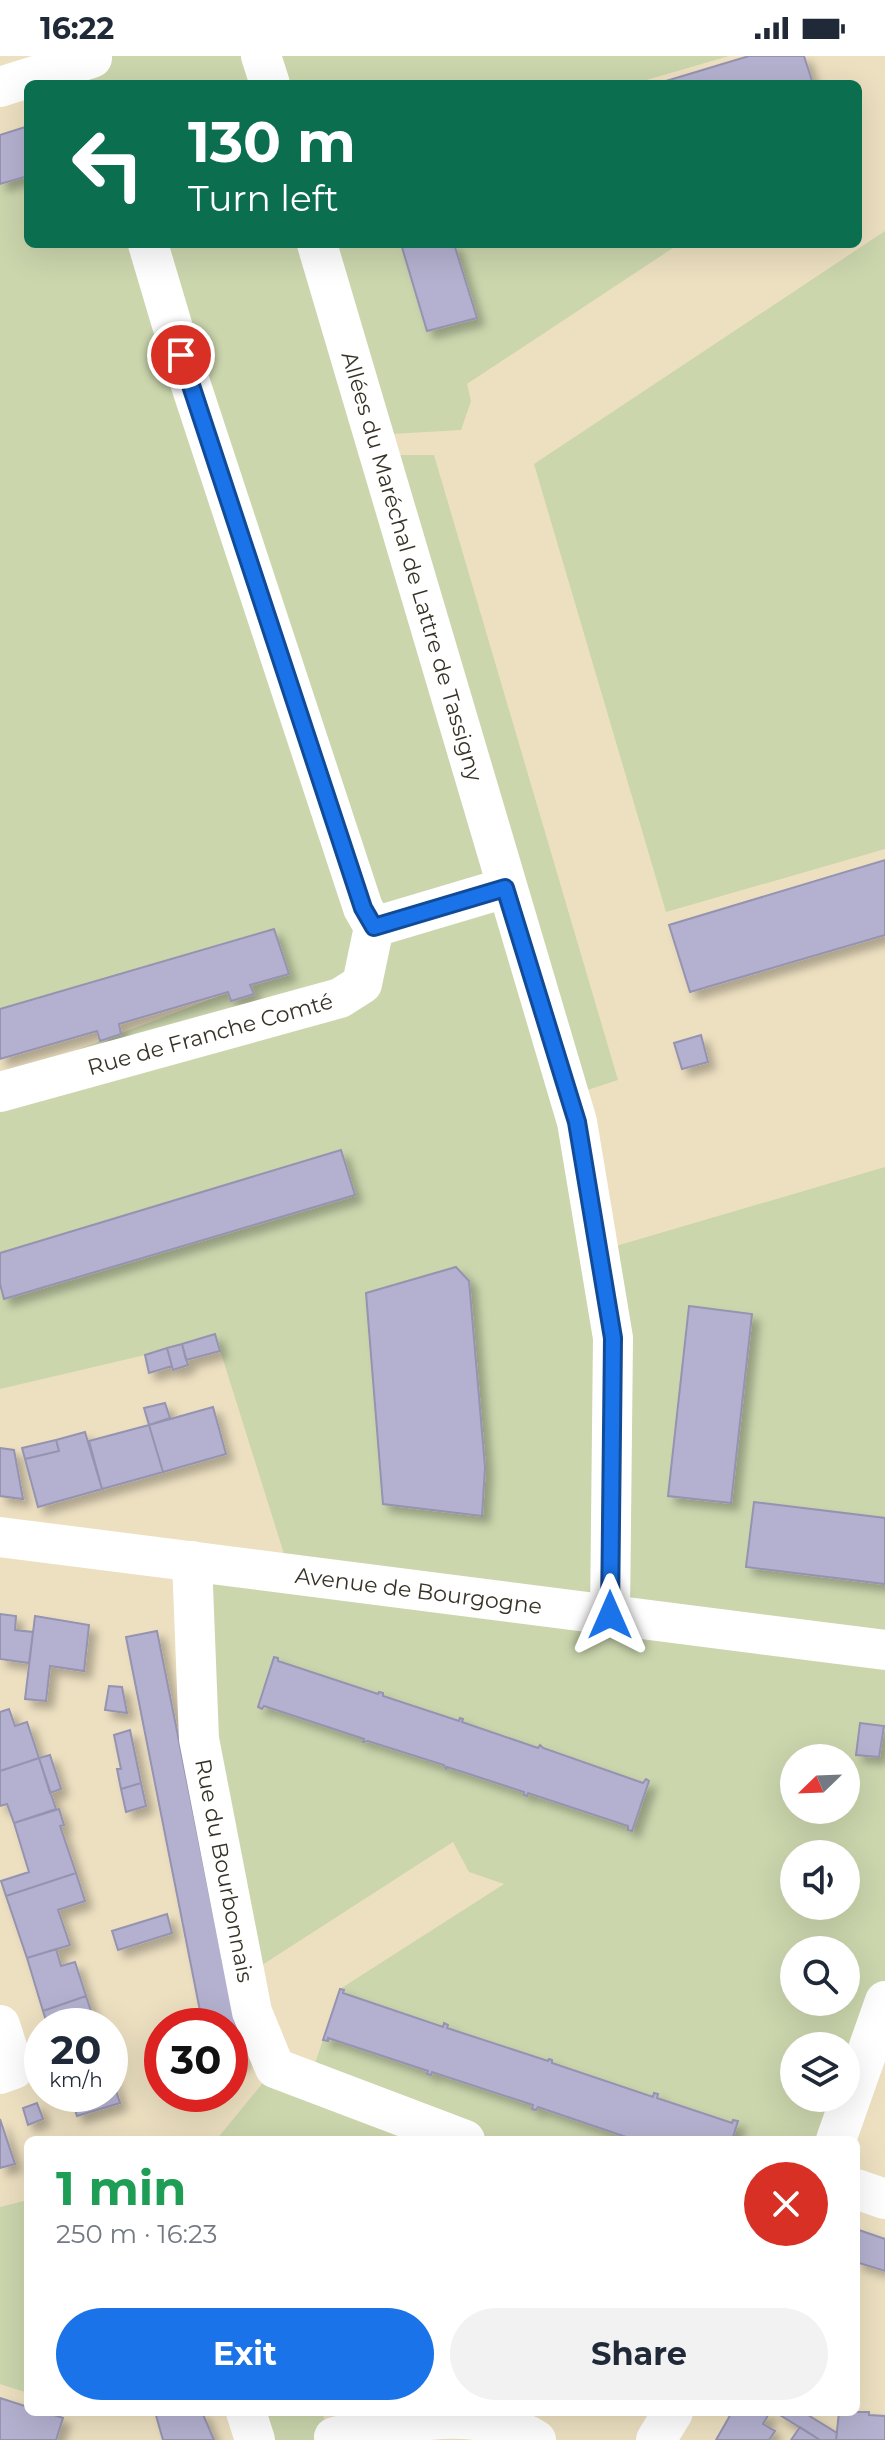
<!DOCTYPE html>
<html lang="en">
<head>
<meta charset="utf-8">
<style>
	:root { --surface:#fff; --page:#f2f2f3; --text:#1f2937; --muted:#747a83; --accent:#1a73e8 }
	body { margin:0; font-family:Montserrat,sans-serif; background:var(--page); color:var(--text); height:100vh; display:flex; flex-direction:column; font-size:30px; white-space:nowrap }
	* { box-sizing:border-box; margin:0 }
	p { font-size:26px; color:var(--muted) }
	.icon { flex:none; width:44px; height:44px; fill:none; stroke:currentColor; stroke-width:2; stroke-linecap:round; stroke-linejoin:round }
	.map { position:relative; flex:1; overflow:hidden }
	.details { position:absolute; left:24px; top:2080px; width:836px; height:280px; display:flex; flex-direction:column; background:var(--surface); border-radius:12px; box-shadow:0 8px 32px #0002 }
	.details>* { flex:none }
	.guide { position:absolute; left:24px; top:24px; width:838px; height:168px; border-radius:12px; box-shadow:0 8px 32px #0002; background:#0b6e4f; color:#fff; overflow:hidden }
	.needle { width:52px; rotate:247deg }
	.fabs { position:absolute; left:780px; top:1688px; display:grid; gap:16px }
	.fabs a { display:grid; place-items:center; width:80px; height:80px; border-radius:50%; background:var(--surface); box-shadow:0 8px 32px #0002; font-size:40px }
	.speed { position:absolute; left:24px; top:1952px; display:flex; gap:16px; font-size:40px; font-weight:700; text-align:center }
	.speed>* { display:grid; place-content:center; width:104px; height:104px; border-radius:50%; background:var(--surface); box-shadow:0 8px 32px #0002; line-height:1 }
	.speed small { font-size:20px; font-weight:400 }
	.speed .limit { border:12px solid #d22; background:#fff; color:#111 }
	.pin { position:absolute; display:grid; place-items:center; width:68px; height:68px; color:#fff; margin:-34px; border:4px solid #fff; border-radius:50%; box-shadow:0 2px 8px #0007 }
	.me { position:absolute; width:88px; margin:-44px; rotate:0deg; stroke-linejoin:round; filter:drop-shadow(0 0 6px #0008) }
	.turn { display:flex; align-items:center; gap:28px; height:168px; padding:0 32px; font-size:36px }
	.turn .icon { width:104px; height:104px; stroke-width:2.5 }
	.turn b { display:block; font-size:56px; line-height:68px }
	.round { display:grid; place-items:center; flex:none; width:84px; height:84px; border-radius:42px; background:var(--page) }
	.head { display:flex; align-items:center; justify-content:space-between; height:136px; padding:0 32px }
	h1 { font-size:48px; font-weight:700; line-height:60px; color:#1e9e55 }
	.action { display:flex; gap:16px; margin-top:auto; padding:16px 32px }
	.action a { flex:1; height:92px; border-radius:48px; background:var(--accent); color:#fff; font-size:32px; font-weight:700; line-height:92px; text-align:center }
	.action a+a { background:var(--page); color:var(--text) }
	.status { display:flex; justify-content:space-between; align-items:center; height:56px; padding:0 40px; background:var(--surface); direction:ltr }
	.status svg { height:22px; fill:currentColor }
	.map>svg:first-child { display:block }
</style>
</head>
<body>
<div class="status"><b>16:22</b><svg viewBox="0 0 49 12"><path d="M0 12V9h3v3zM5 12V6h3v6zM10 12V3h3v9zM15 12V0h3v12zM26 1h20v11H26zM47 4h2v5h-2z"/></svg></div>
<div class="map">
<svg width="885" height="2384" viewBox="0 0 885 2384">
	<defs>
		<filter id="shadow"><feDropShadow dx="7" dy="7" stdDeviation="4" flood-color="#0004"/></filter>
	</defs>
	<rect width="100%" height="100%" fill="#ede0c1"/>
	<path fill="#cbd6ad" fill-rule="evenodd" d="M60,0H729L633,28H28Z
		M28,120V188H401L428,275L477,261L454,188H679L467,328L471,345L461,374L374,379L380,399H434L618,1024L569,1040L599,1195L885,1111V2004L836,2084H216L275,2012L309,2025L340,1933L504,1828L469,1816L453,1786L245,1920L192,1505L290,1517L215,1278L145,1299L0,1333V1023L288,914L274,873L0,953V129ZM794,1702H846V1754H794ZM794,1798H846V1850H794ZM794,1894H846V1946H794ZM794,1990H846V2042H794Z
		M885,175V793L666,856L534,408Z
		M28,2144V2337L0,2328V2151Z
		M246,2356H322L331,2384H255Z"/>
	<path fill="#b4b1d0" stroke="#9593b0" stroke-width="2" filter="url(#shadow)" d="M749,0H804L813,28H656Z
		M28,70V120L0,128V79Z
		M401,188H454L477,262L427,275Z
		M885,804V879L690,936L669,869Z
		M274,873L289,918L250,929L254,938L231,945L228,936L119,968L121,978L100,985L97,975L0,1003V953Z
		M701,979L708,1006L682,1013L674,987Z
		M341,1094L355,1139L4,1243L0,1228V1197Z
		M456,1211L469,1225L485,1411L482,1460L383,1448L366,1237Z
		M689,1250L752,1258L731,1447L668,1440Z
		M215,1278L220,1295L186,1304L182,1288Z
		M182,1288L188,1309L173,1314L167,1292Z
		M167,1292L172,1310L149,1317L145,1299Z
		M165,1347L170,1362L149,1369L144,1352Z
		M213,1351L226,1398L163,1416L149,1369Z
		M149,1369L163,1416L102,1433L89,1385Z
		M85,1376L102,1433L38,1451L25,1403L59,1395L56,1384Z
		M56,1384L59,1395L25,1403L22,1392Z
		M0,1392L14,1394L23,1443L0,1440Z
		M754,1446L885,1462V1528L746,1511Z
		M0,1558L16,1560L15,1574L33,1576L29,1607L0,1603Z
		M35,1560L89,1569L84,1615L50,1610L46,1645L25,1643Z
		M157,1575L243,2006L230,2008V1970H203L126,1581Z
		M274,1601L278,1602V1605L378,1638L379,1636L383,1637V1640L459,1665L460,1662L463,1663L462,1666L538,1692L540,1689L543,1692L643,1727L646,1723L649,1725L632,1775L628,1774V1770L528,1737L527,1740L524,1739V1736L466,1717L447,1711L446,1713L444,1709L368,1685L363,1686L364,1683L264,1650L262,1653L258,1651Z
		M109,1630L122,1631L127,1657L105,1654Z
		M9,1653L15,1670L27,1666L39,1702L0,1715V1656Z
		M860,1667L884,1670L879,1701L856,1699Z
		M130,1674L141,1727L121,1733L117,1713H121L114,1679Z
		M50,1699L61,1733L50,1737L39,1702Z
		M39,1702L56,1753L14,1767L7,1748L0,1750V1715Z
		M141,1727L146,1750L126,1756L121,1733Z
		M59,1753L64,1769L60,1770L76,1817L6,1840L1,1825L29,1816L14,1767Z
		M76,1817L85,1845L58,1854L70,1889L27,1902L6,1840Z
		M167,1858L172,1877L118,1894L112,1875Z
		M56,1893L61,1910L75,1906L86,1940L43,1955L27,1902Z
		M340,1933L344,1934L343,1937L443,1971L444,1967L448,1969L447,1972L548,2005L549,2003L552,2004V2007L653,2041L654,2037L658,2038L657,2042L732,2067L733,2064L738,2065L732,2084H635L538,2051L536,2054L532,2053L533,2049L432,2016L431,2019L427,2018L428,2015L328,1982V1985L323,1984Z
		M86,1940L96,1970H48L43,1955Z
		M110,2016L120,2047L77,2060L70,2038H110Z
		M37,2047L43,2063L28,2069L23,2052Z
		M0,2063L15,2108L0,2112Z
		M856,2173L885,2183V2215L856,2206Z
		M0,2342L28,2351V2356H45L63,2362L56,2384H0Z
		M155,2356H202L214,2384H163Z
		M732,2356H770L763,2368L775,2375L769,2384H716Z
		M775,2356H803L837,2377L836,2384H820Z
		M839,2356H869V2359L885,2360V2384H836Z
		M800,2371L820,2384H791Z"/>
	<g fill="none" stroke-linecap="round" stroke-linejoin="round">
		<g stroke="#fff" stroke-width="40">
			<path d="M261,0L270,28"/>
			<path d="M0,31L92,2"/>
			<path d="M148,188L181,299L363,852L374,871L505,832"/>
			<path id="s1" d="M317,188L577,1066L613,1282L610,1559"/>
			<path id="s2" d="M0,1036L340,942L362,928L374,871"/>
			<path id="s3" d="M0,1481L885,1594"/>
			<path id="s4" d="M192,1505L199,1683L252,1956L275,2012L465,2084"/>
			<path d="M0,1969L14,2013L0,2018"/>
			<path d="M836,2084L885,1945"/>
			<path d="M856,2133L885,2143"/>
			<path d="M246,2356L255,2384"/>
			<path d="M334,2381C399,2368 474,2346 536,2384"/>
			<path d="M656,2384L673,2356"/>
		</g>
	</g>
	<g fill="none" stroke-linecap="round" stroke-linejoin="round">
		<defs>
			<path id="route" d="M181,299L363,852L374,871L505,832L577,1066L613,1282L610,1559"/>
		</defs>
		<use href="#route" stroke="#114b97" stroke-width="20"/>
		<use href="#route" stroke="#1a73e8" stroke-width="14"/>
	</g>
	<g text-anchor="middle" stroke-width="7" stroke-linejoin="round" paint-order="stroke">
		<g font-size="22" fill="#383327" stroke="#ede0c1">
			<text dy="8" stroke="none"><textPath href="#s1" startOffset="336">Allées du Maréchal de Lattre de Tassigny</textPath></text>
			<text dy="8" stroke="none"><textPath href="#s2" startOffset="218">Rue de Franche Comté</textPath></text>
			<text dy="8" stroke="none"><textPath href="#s3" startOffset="422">Avenue de Bourgogne</textPath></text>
			<text dy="8" stroke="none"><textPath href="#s4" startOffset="312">Rue du Bourbonnais</textPath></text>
		</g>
	</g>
</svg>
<div class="fabs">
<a><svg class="needle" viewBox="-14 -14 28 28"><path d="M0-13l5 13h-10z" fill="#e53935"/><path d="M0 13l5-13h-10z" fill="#747a83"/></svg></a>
<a><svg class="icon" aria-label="sound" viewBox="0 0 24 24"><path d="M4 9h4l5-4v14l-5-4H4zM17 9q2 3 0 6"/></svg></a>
<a><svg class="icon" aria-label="search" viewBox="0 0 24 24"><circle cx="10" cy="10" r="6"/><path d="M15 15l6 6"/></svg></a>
<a><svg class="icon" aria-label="layers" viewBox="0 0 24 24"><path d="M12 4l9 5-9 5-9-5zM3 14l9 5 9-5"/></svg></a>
</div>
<div class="speed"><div>20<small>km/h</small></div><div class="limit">30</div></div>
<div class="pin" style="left:181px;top:299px;background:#d93025"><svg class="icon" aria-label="arrive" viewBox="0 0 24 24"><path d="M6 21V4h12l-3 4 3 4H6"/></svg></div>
<svg class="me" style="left:610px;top:1559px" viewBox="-20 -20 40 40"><path d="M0-17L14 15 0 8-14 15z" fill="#1a73e8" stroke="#fff" stroke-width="4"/></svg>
<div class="guide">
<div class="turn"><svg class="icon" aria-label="left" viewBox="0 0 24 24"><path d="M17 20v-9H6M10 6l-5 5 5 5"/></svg><div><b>130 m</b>Turn left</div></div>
</div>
<section class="details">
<div class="head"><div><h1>1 min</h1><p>250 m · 16:23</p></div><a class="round" style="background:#d93025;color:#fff"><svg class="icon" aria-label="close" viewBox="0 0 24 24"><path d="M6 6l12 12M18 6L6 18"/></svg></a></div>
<div class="action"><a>Exit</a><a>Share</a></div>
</section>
</div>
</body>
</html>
